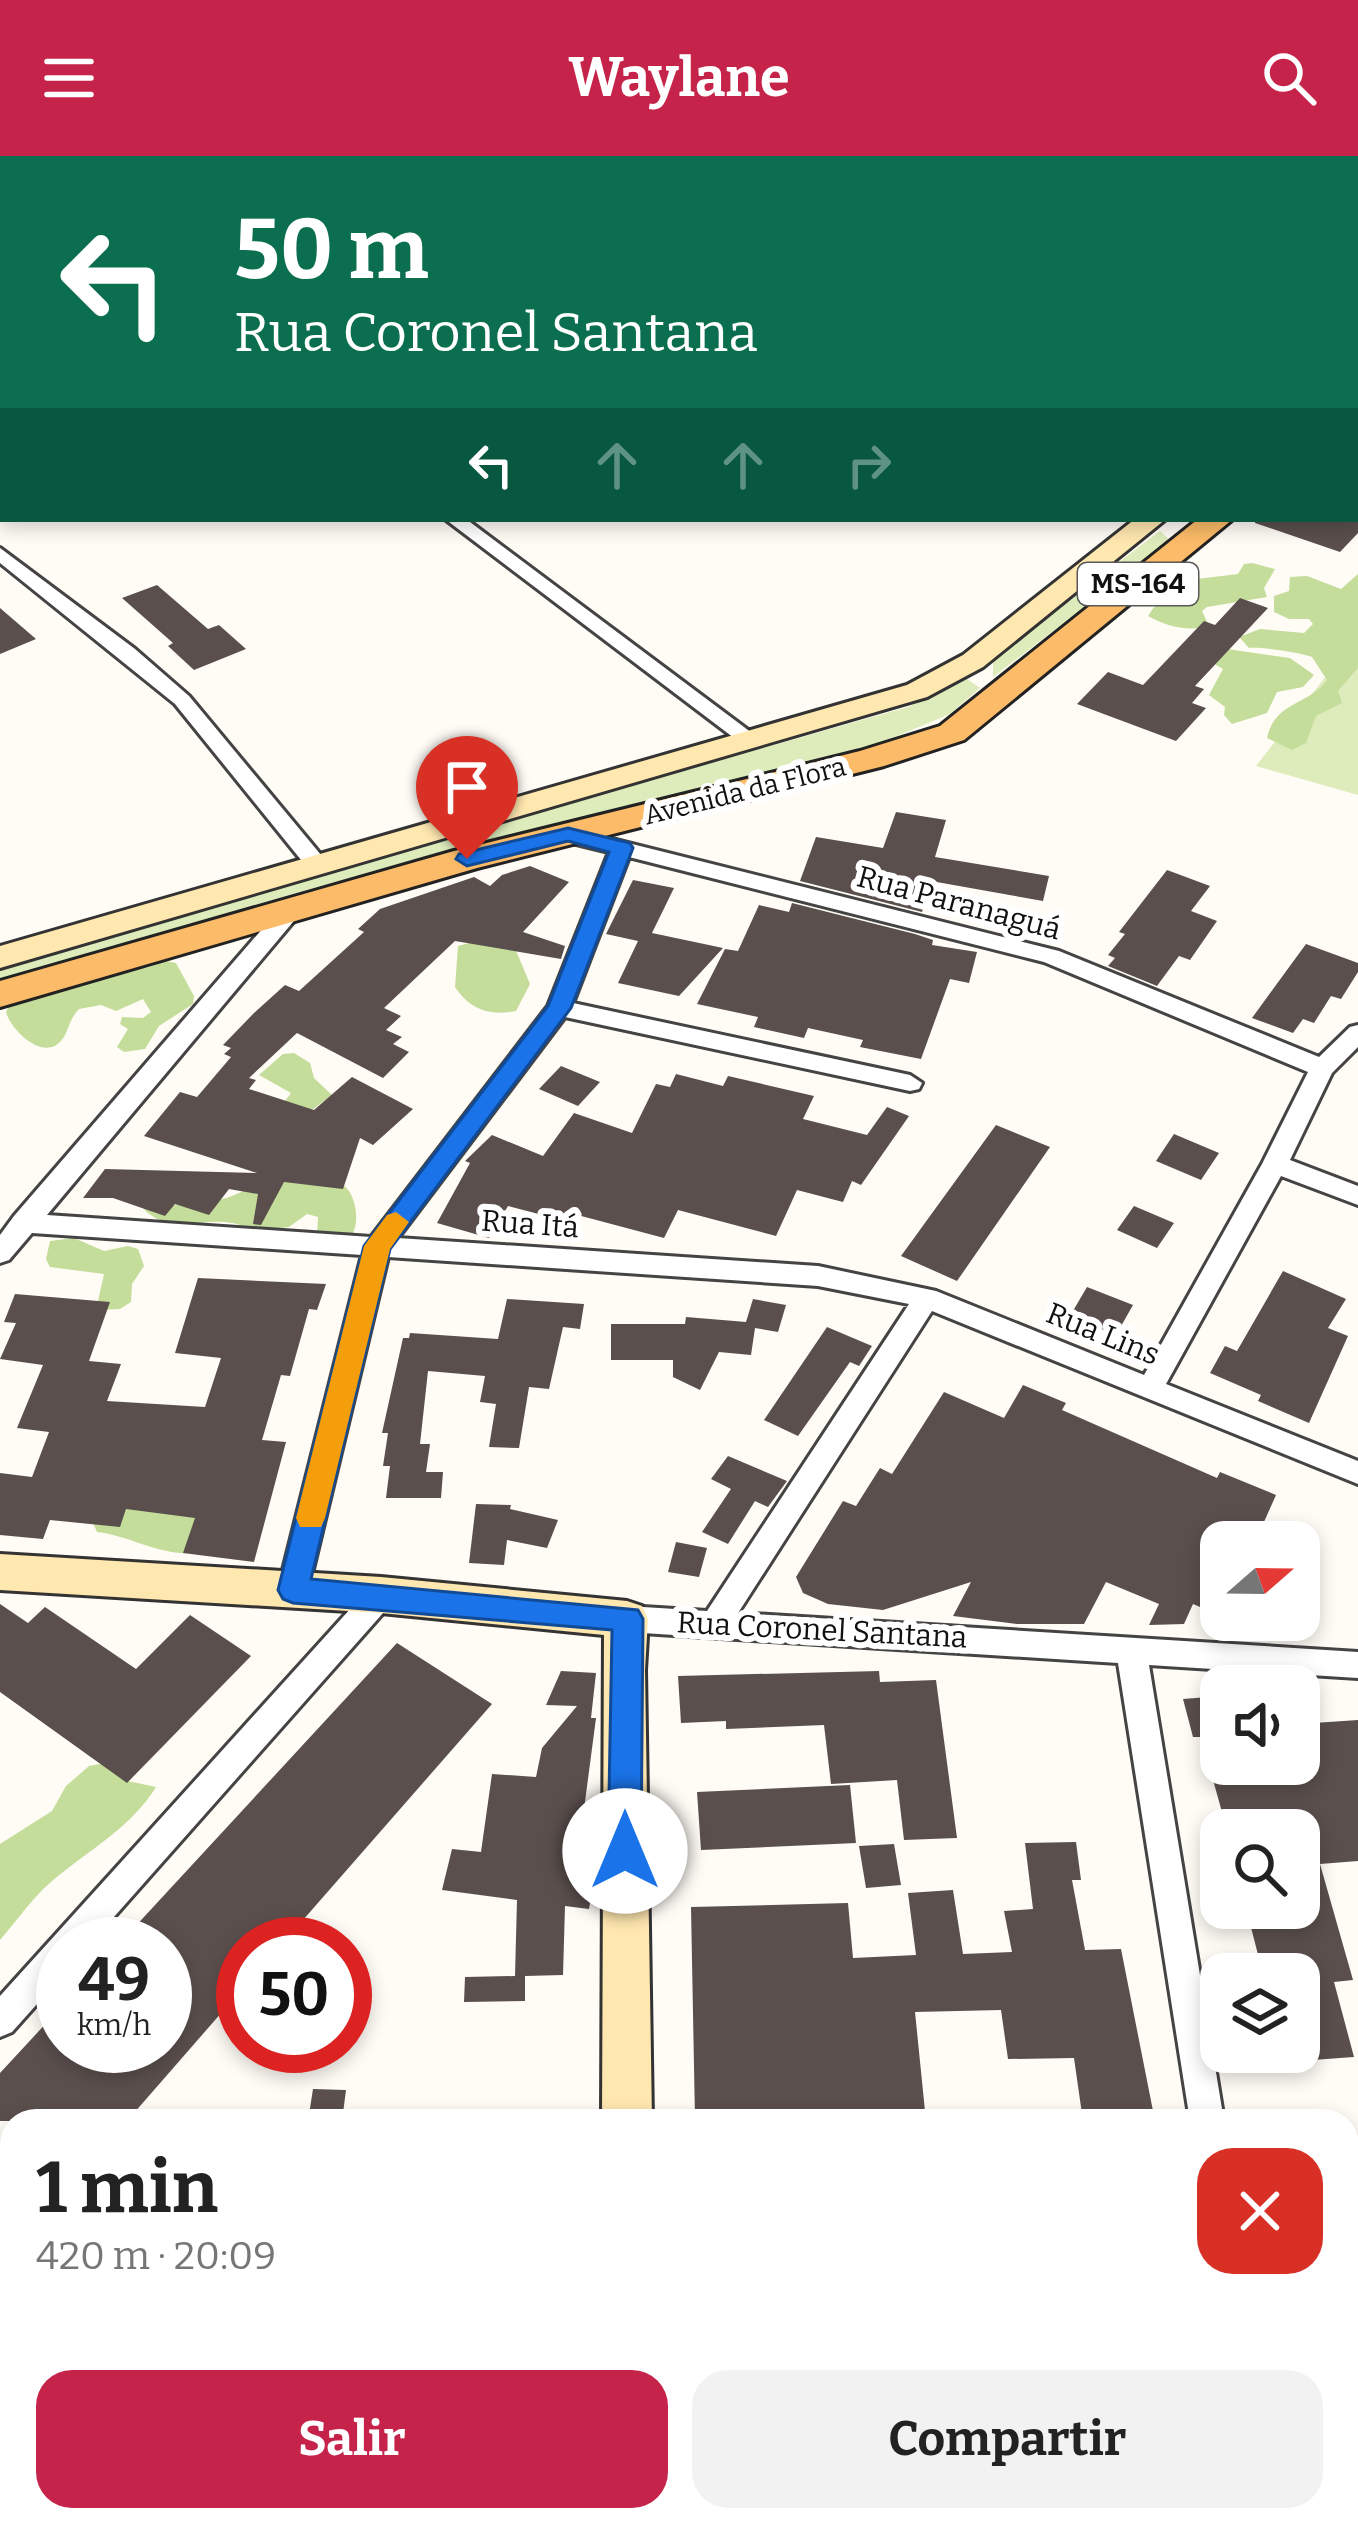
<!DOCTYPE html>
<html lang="es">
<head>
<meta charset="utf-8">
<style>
	:root { --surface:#fff; --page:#f2f2f2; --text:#222; --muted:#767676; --accent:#c6234b }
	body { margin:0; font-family:Bitter,serif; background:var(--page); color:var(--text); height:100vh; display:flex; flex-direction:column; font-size:45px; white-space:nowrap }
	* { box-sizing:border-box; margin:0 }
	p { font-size:39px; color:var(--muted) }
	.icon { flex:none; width:66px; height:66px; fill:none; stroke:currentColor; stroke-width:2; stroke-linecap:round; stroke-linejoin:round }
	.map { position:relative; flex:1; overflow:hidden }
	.sheet { position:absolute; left:0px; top:1953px; width:1359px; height:423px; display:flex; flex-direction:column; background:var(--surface); border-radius:36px 36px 0 0; box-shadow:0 6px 18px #0003 }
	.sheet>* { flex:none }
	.top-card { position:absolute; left:0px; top:0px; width:1359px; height:366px; box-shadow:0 6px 18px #0003; background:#0b6e4f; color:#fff; overflow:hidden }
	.needle { width:78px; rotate:70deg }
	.tools { position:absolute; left:1200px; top:1365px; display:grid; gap:24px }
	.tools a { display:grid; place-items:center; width:120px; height:120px; border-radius:24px; background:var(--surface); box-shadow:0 6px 18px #0003; font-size:60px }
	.speed { position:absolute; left:36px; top:1761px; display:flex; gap:24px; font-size:60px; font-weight:700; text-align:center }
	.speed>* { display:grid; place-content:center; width:156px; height:156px; border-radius:50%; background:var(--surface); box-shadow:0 6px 18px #0003; line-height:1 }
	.speed small { font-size:30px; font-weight:400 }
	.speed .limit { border:18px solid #d22; background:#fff; color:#111 }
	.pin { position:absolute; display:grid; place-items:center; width:102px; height:102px; color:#fff; margin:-123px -51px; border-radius:50% 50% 50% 0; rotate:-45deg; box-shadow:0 0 12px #0007 }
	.pin .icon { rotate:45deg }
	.me { position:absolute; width:132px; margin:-66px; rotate:0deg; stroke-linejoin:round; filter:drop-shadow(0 0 9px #0008) }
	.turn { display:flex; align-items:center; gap:42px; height:252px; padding:0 36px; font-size:54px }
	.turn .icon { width:156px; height:156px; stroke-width:2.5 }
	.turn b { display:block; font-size:84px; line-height:102px }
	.lanes { display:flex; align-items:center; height:114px; padding:0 36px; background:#0003; justify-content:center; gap:60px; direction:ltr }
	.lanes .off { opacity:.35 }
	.round { display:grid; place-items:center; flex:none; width:126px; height:126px; border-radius:36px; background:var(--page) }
	.summary { display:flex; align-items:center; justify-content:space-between; height:204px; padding:0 36px }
	h1 { font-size:72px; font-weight:700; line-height:90px }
	.action { display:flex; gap:24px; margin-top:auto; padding:24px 36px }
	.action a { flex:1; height:138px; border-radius:36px; background:var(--accent); color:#fff; font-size:48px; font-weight:700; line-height:138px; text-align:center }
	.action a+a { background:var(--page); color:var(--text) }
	header { display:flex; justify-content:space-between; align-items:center; height:156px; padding:0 36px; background:var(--accent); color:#fff; font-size:54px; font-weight:700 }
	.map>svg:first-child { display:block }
</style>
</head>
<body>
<header><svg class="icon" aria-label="menu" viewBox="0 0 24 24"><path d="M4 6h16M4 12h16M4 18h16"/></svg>Waylane<svg class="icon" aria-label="search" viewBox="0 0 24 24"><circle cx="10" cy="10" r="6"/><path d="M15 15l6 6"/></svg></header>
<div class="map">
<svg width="1358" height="2374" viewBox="0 0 1358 2374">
	<rect width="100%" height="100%" fill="#fffbf5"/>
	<path fill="#deecbc" d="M0,0H800L803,2L3,3L0,295Z
		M1160,375L1171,385L993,521V501Z
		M1358,479V639L1256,610Z
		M967,523L980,532L950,558L871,591L324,729L0,823V808L908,551Z"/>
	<path fill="#c5dd9b" d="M1252,407L1275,413L1264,432L1267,441L1207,451L1202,455L1209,470C1189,476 1165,470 1148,460L1154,451L1182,439L1184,429L1197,423L1238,418L1244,408Z
		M1358,418V512L1338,535L1342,547L1316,560L1306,587L1292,594L1267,582C1275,545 1308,550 1327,524L1312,501C1299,496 1262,491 1249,492L1239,481L1260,473L1304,477L1313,468L1309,463H1289L1274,456V440L1289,435L1290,421L1307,420L1341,433Z
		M1220,492L1290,502L1314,519L1303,531L1277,536L1267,557L1232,568L1224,559L1225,551L1209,539L1223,513L1204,502Z
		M492,781L512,785L530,828L516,855C490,860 470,854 455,831L458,790Z
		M166,805L176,807L194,840L193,848L159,870L145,893L124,896L117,891L128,873L120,868L122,861L143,862L151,856L143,843L116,855L101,849L79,853C70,863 70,869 65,879C48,911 11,875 6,856L14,840L138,807L146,812Z
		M294,897L310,907L314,922L332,939L308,957L285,945L291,937L259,919L283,898Z
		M258,1020L342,1028C355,1036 360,1063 353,1077L317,1078L318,1061L307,1058L289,1071L252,1075C216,1051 172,1086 142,1051C177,1047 239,1053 258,1020Z
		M74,1082L104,1095L128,1090L138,1093L144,1110L132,1128L131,1146L120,1153L96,1154L104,1118L50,1111L46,1103L50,1085Z
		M121,1350L195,1361L192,1397C157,1399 131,1380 97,1376L93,1367Z
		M120,1604L123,1624L156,1631C131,1672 87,1695 51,1726C32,1742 16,1766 0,1784V1688L52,1655L66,1630L89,1610Z"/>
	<path fill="#5a4f4d" d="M1255,363H1358V377L1340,396L1255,367Z
		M157,429L208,473L219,469L246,493L194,514L168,490L173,487L122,442Z
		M1240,442L1268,452L1195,530L1204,533L1192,547L1206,552L1176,585L1077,548L1108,516L1143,529L1204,465L1215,469Z
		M0,452L36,483L0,498Z
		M896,656L946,664L935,701L1049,720L1043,745L931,725L922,756L800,725L816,681L883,692Z
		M530,710L569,726L523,776L565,790L561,803L455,785L384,852L401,860L386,874L402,881L393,888L409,896L383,922L297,877L249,922L256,924L249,933L314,954L352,921L413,953L373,989L360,982L343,1033L284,1026L261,1069L253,1068L258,1038L229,1033L209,1059L175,1048L165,1060L113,1042H83L105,1013L257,1017L144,980L180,936L197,941L231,901L224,898L231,892L223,889L254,857L285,829L299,835L364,776L358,773L380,753L474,721L490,730L502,719Z
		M1167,714L1210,730L1191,755L1217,765L1190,804L1179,800L1157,830L1108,810L1115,802L1108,799L1125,778L1119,776Z
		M633,724L674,732L652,777L723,792L679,840L618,827L638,785L606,778Z
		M792,747L915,778L933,784L932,789L977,796L969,827L950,823L921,903L860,891L863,884L808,872L804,882L754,871L758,861L697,848L725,793L738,795L759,749L789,756Z
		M1306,788L1358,807V816L1341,843L1331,840L1314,867L1303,863L1293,877L1252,862Z
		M561,910L600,926L578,950L539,933Z
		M676,918L723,930L728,920L814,940L803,963L867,979L887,951L909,960L861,1029L852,1025L843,1046L797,1034L776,1080L678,1054L664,1082L570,1057L565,1065L508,1050L489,1082L437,1067L470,1007L465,1005L492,979L543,1000L574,957L632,977L656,928L670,931Z
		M996,969L1050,991L957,1125L901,1100Z
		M1174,978L1219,997L1201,1024L1156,1005Z
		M1134,1050L1174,1067L1157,1092L1117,1074Z
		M1283,1115L1346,1143L1328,1172L1348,1180L1309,1267L1258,1245L1261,1239L1210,1217L1225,1190L1237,1195Z
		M198,1122L326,1128L317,1154L309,1153L290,1220L281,1219L262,1284L286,1286L254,1406L183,1397L195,1362L126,1353L120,1371L50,1364L43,1383L0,1379V1317L32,1321L49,1276L17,1272L43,1209L0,1203L16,1167L4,1166L15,1138L110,1146L89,1205L121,1208L107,1245L205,1251L221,1202L175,1197Z
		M1087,1131L1133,1149L1116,1179L1070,1160Z
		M507,1143L584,1148L580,1173L563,1171L549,1233L529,1231L519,1292L489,1291L496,1248L480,1246L485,1220L428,1215L420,1288H430L426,1316H443L441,1342H386L390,1310H383L388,1277H382L403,1182H409L410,1177L498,1183Z
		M753,1143L786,1149L778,1176L755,1172L751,1199L719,1196L700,1234L673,1221V1204H611V1168H685L686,1161L746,1166Z
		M827,1171L872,1190L859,1210L850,1206L798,1280L764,1264Z
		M1023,1229L1066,1247L1062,1254L1217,1322L1220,1316L1276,1339L1255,1386H1221V1460L1193,1448L1184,1468L1149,1469L1159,1448L1106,1426L1084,1468H1017L953,1460L971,1426L883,1454L828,1448L803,1437L796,1421L843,1345L856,1350L880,1312L892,1318L944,1236L1004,1262Z
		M728,1300L787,1325L768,1351L755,1345L728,1388L702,1376L731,1333L711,1323Z
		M476,1348L511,1349L510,1353L558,1364L547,1392L507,1384L504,1409L469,1407Z
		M676,1386L707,1392L699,1421L668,1416Z
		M0,1448L28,1467L45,1451L136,1513L190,1459L251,1500L127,1627L0,1536Z
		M397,1487L492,1548L282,1788H243V1832L127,1965H0V1917L63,1849V1890H165V1788H119Z
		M561,1515L596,1517L591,1562H596L578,1699L598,1702L589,1753L565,1750L563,1819L525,1820V1845L464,1846L465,1821L515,1820L517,1744L442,1734L452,1693L481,1696L492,1618L536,1621L542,1592L577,1550L546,1549Z
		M879,1515L880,1526L936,1524L957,1682L904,1684L897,1624L831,1628L824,1569L726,1573V1565L681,1567L678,1520Z
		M1221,1540V1608H1299V1568L1358,1564V1705L1320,1708L1353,1824L1334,1826L1354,1901L1299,1905V1818H1263L1246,1752H1299V1674H1227L1201,1581H1193L1183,1543Z
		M850,1629L856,1687L701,1694L697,1636Z
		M1076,1686L1081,1724H1072L1085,1794L1121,1793L1155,1965H1083L1074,1902L1008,1903L1001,1854L915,1856L926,1965H832V1958L695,1963L691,1751L848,1747L853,1802L916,1799L908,1737L953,1734L963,1798L1012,1796L1004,1755L1033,1753L1025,1687Z
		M894,1688L901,1729L866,1732L859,1690Z
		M313,1933L346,1934L342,1965H308Z"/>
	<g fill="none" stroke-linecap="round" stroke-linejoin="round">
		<defs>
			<path id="street" d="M806,0H828L804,3Z
				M1143,0H1164L1166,3H1146Z
				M1356,86L1358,87V97L1356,96Z
				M445,363H466L756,580V588H742Z
				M0,392L135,493L189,540L326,705V715H310L175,548L0,407Z
				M568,672L1059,795L1319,901L1350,871L1358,869V891L1332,917L1290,1004L1358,1030V1049L1281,1020L1166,1228L1358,1305V1328L932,1155L738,1457L1358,1496V1522L1149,1509L1224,1965H1190L1118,1507L627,1476L616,1472L612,1463L616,1454L627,1450L707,1455L909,1148L818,1130L388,1101L308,1434L303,1443L293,1446L283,1443L278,1434L362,1099L32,1077L9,1104L0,1107V1079L14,1060L282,750L290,748L301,755L298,760L47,1059L371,1081L548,850L609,696L560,684L557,679ZM629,701L1044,806L1308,916L1262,1008L1144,1219L936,1135L818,1110L398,1082L565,861L910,935L919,933L922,927L910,919L573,847Z
				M381,1427L391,1430L396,1439L391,1448L90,1788H63V1819L12,1876L0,1881V1840L371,1430Z
				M12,2284V2332L0,2337V2289Z
				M1347,2346H1358V2374H1176L1180,2364H1347Z"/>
			<path id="secondary" d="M1135,363H1166L983,511L927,541L0,812V790L907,529L963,499Z
				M0,1398L381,1421L627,1445L642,1450L648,1463L645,1514L652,1965H602L604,1479L381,1457L0,1434Z
				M602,2364H658V2374H602Z"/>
			<path id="primary" d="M1358,239V257L1356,258V240Z
				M1198,363H1233L964,584L884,610L477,712L0,851V825L454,695L860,595L940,570Z"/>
		</defs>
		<use href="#street" stroke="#444" stroke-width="6"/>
		<use href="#secondary" stroke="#333" stroke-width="6"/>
		<use href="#primary" stroke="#222" stroke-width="6"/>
		<use href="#street" fill="#fff" fill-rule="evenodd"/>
		<use href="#secondary" fill="#ffe7b0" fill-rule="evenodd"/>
		<use href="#primary" fill="#fcbb68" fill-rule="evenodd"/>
	</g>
	<path fill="#1a73e8" stroke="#114b97" stroke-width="3" d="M568,672L630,687L633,692L571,852L390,1093L311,1423L638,1454L643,1463L641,1695L636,1705L625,1709L613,1705L608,1695L612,1474L293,1447L283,1443L278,1434L364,1090L548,850L609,696L568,685L467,710L456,703L459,698Z"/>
	<path fill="#f59e0b" d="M396,1056L409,1066L390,1093L325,1362L321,1371H300L296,1362L364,1090L387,1059Z"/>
	<g text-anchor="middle" stroke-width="12" stroke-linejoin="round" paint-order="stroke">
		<rect fill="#fff" stroke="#585858" stroke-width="3" x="1078" y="407" width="120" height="42" rx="9"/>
		<g font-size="27" font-weight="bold" fill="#111">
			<text x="1138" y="437">MS-164</text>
		</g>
		<g font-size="27" fill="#111" stroke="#fff">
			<text transform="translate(745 635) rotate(-14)" y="9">Avenida da Flora</text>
		</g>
		<g font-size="30" fill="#111" stroke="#fff">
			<text transform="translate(959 747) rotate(15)" y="10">Rua Paranaguá</text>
			<text transform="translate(530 1068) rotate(4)" y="10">Rua Itá</text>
			<text transform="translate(1103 1178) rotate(22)" y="10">Rua Lins</text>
			<text transform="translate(822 1474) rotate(3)" y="10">Rua Coronel Santana</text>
		</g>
	</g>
</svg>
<div class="tools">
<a><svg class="needle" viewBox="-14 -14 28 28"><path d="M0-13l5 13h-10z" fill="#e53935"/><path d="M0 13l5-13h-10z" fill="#767676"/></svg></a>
<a><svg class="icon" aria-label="sound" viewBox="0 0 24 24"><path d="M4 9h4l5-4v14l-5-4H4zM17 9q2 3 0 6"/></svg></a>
<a><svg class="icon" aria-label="search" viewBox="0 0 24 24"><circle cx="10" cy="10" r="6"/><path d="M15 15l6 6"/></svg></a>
<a><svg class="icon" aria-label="layers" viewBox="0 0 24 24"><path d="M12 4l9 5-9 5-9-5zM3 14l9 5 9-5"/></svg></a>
</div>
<div class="speed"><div>49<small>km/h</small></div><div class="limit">50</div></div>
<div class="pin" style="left:467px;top:703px;background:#d93025"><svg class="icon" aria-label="arrive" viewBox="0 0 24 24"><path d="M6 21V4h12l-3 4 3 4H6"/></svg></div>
<svg class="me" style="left:625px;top:1695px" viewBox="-20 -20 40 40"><circle r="19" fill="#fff"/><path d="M0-13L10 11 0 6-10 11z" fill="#1a73e8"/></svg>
<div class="top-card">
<div class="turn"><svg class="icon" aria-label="left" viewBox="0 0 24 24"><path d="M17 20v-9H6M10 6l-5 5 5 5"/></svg><div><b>50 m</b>Rua Coronel Santana</div></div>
<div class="lanes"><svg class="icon" aria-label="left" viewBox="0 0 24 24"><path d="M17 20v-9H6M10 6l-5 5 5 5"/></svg><svg class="icon off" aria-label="ahead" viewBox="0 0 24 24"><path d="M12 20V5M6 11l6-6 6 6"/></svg><svg class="icon off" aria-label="ahead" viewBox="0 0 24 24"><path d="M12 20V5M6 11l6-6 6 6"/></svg><svg class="icon off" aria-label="right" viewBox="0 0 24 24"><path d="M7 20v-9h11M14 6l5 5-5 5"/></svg></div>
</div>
<section class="sheet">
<div class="summary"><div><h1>1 min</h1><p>420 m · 20:09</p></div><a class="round" style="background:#d93025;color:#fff"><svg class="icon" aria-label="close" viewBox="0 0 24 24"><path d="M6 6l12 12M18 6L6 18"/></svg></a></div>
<div class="action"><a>Salir</a><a>Compartir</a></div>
</section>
</div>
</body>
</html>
